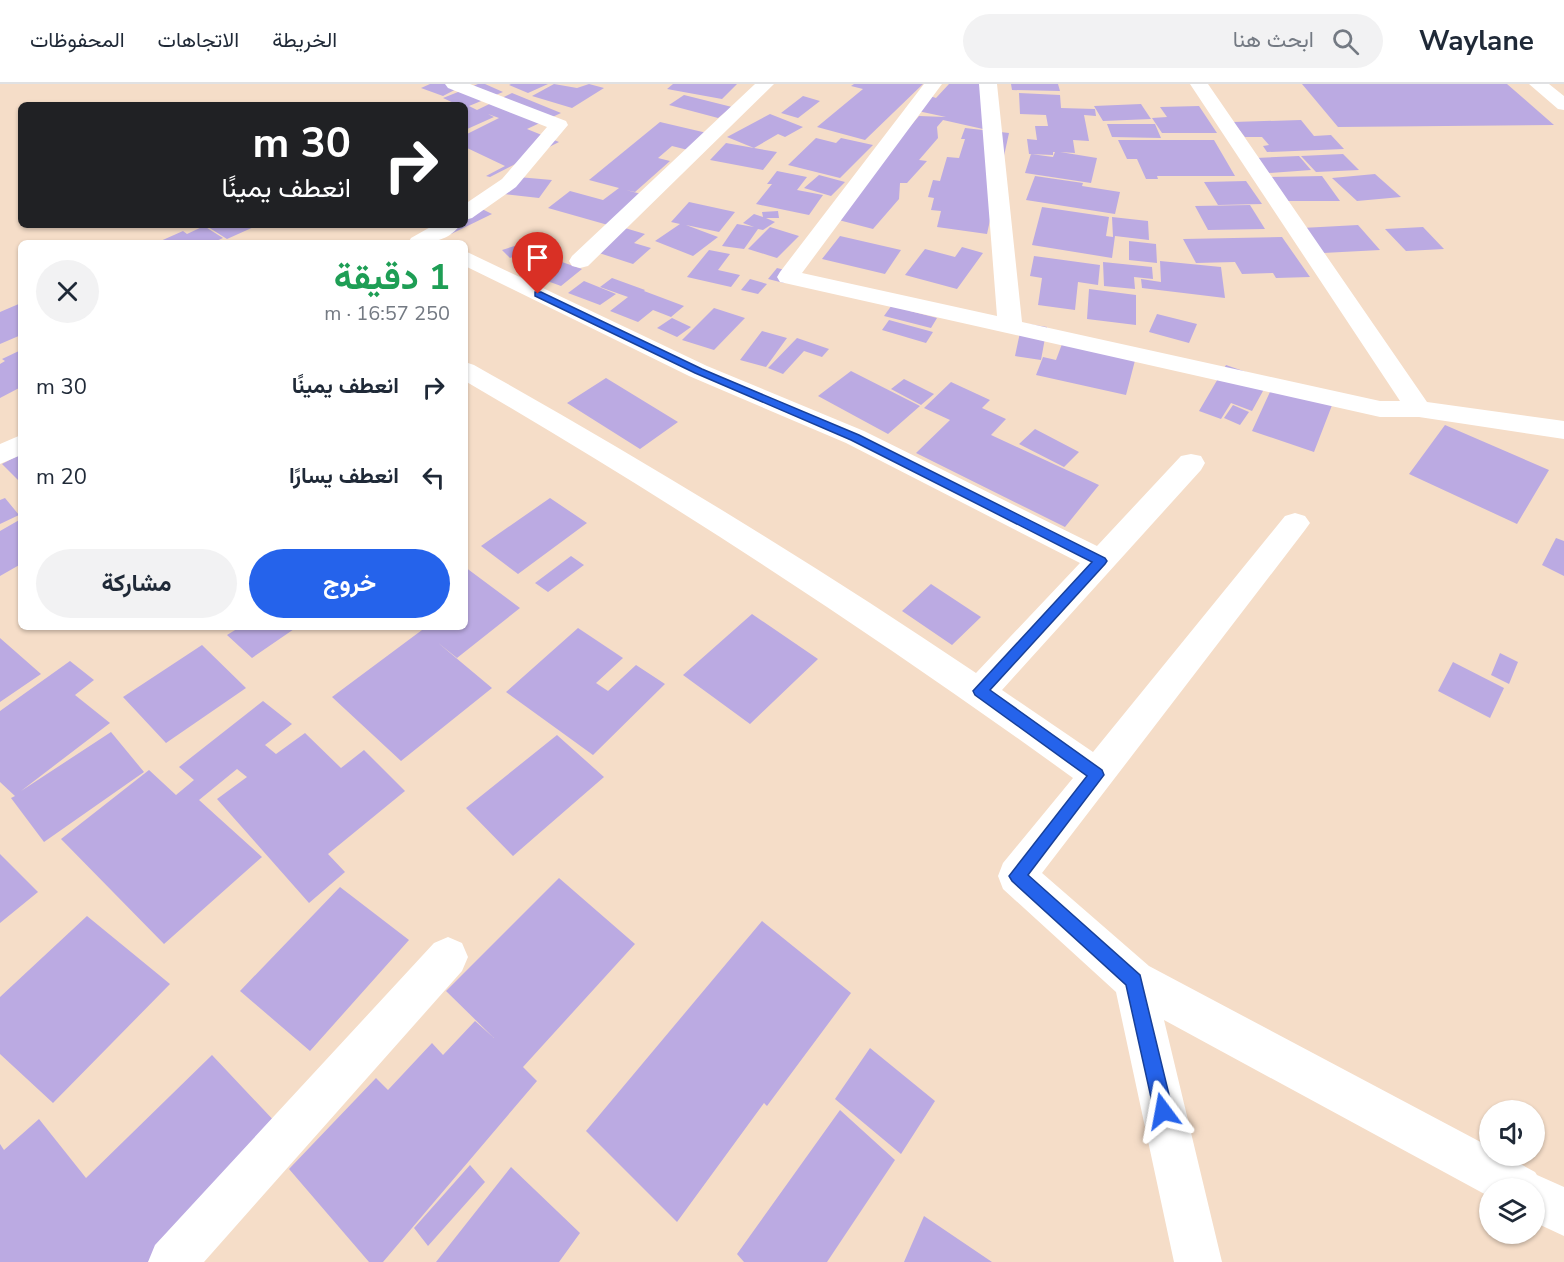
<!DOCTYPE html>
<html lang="ar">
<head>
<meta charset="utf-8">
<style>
	:root { --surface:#fff; --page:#f2f2f3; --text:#1f2937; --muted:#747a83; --line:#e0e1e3; --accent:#2563eb }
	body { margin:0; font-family:"Nunito Sans",Vazirmatn,sans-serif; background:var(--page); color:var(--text); direction:rtl; height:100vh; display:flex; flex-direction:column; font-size:22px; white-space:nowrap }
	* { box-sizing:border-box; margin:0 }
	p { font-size:20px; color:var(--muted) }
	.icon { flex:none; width:33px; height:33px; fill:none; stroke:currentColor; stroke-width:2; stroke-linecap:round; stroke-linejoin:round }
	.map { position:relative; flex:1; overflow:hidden; direction:ltr }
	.details { position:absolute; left:18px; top:156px; width:450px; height:390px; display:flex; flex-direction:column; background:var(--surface); border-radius:9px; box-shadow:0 2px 4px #0004; direction:rtl }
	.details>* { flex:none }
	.top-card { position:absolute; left:18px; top:18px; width:450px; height:126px; border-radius:9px; box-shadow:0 2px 4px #0004; direction:rtl; background:#202124; color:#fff; overflow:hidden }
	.fabs { position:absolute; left:1479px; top:1016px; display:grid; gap:12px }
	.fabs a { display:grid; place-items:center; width:66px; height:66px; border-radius:50%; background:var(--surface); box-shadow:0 2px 4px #0004; font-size:30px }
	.pin { position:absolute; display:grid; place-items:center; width:51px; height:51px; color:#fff; margin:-62px -26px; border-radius:50% 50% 50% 0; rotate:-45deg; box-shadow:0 0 6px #0007 }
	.pin .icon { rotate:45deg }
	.me { position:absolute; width:66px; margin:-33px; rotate:347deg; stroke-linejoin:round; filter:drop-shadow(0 0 4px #0008) }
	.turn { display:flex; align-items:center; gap:21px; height:126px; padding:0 18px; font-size:27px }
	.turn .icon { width:78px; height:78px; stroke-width:2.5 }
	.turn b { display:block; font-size:42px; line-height:51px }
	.round { display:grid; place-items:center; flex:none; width:63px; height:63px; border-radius:32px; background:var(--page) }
	.summary { display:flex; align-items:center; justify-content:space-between; height:102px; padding:0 18px }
	h1 { font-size:36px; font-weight:700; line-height:45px; color:#1e9e55 }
	.cta { display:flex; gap:12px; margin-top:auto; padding:12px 18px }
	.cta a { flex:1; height:69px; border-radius:36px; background:var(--accent); color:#fff; font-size:24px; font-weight:700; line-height:69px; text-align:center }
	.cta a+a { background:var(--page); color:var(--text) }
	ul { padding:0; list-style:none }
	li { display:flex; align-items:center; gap:18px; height:90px; padding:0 18px }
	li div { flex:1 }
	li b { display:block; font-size:22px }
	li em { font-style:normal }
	header { display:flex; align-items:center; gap:36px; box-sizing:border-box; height:84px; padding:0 30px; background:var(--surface); border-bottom:2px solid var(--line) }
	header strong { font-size:28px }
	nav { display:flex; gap:33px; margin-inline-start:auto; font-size:21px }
	.search { width:420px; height:54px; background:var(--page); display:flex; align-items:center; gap:15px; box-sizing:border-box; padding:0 21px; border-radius:33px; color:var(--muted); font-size:22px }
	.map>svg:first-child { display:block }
</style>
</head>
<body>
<header>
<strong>Waylane</strong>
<div class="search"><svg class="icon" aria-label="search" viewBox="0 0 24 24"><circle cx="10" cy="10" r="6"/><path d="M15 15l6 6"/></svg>ابحث هنا</div>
<nav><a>الخريطة</a><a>الاتجاهات</a><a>المحفوظات</a></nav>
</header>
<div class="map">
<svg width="1564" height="1178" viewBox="0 0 1564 1178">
	<rect width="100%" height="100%" fill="#f5ddc8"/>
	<path fill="#bbaae2" d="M430,0H466L443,12L421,4Z
		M478,0H485L503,8L469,22L477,26L512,9L561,29L527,45L559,58L490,93L486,92L505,82L465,63V51L499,34L488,30L494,33L465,46V21H458L443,14Z
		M511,0H548L528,9L509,1Z
		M554,0L577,4L589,0L604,4L572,24L532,12Z
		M673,0H737L722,15L667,5Z
		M854,0H923L865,56L817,43L863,5L851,2Z
		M949,0H993L983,45L943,36L937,43L938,54L919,76L927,77L907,99H900L899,115L873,145L831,134L919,32L946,33L913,26L927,11L936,14Z
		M1011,0H1058L1060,7L1012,6Z
		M1302,0H1507L1554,41L1338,43Z
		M1019,9L1060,11L1061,24L1095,25L1096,32L1084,31L1089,57L1073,56L1075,69L1060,68L1097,74L1091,99L1025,89L1031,70L1053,73L1055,68H1053V71L1029,70L1027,55L1037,56L1035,42H1048L1046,31L1020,30Z
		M684,11L732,23L718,34L669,21Z
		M803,12L820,17L798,34L781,29Z
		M1141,20L1151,35L1103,37L1094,22Z
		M1199,22L1217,49H1162L1152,34L1167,33L1160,23Z
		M770,30L803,43L785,53L778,50L754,64L777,68L763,86L710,76L726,59L754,64L727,53Z
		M1301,36L1314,52L1331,51L1344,65L1267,68L1263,62L1269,61L1262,53H1245L1233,38Z
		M660,38L707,49L688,66L672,62L658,74L670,77L635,108L626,106L645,111L608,141L548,124L570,107L603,116L619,104L589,96Z
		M1107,40H1155L1161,54L1112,53Z
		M965,44L1009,49L987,150L937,143L941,127L931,126L934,114L928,113L933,96L940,97L947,73L959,74L965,55H961Z
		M816,54L836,59L841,54L873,61L840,94L788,81Z
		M1118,56H1214L1235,92H1157L1158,95H1146L1137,75H1127Z
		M1343,70L1359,86L1316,88L1301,72Z
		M1299,72L1311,86L1269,89L1256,74Z
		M777,87L807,93L797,106L823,111L809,131L756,120L772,100H767Z
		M1375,90L1401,113L1357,117L1332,94Z
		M819,91L845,98L831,112L804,104Z
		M1035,92L1083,99L1082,102L1120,108L1115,130L1026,116Z
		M1322,92L1340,117H1282L1265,93Z
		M518,93L552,96L539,114L504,110Z
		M1246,97L1262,120L1218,121L1204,98Z
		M689,118L735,128L719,148L686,141L718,153L693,172L655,157L680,140L671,138Z
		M470,119L492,130L451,150L434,141H465V121Z
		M1250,121L1265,145L1208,146L1195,122Z
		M1042,123L1109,133L1106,152L1113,153L1112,133L1148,137L1149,156L1115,152L1112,174L1032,161Z
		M778,127L779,134H766L775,138L763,146L758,145L744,165L722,162L737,140L754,143L743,139L754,130L763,133L762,128Z
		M205,141H258L227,155Z
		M1358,141L1380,166L1323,169L1302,144Z
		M204,142L223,154L212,159H156L183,147L187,150Z
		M770,143L799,152L777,174L748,165Z
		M1423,143L1444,165L1406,167L1385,145Z
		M625,144L645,150L634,159L651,164L633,180L596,168Z
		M840,152L901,166L885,190L822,175Z
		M1282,153L1310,193L1276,194L1273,189L1242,190L1235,178L1196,179L1183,155Z
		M1129,157L1156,160L1157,179L1129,176Z
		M521,160L529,167L510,174L502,166Z
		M962,163L983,169L957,205L905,191L925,165L955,173Z
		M709,166L730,170L718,186L740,191L731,203L687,193Z
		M539,170L582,185L561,202L517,186Z
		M1034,172L1100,181L1098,201L1078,198L1075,226L1038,221L1042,194L1030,192Z
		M1160,177L1221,183L1225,214L1142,204L1141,195L1161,198Z
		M1103,178L1152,183L1153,195L1134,193L1135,205L1104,202Z
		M777,184L793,188L784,199L768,195Z
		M612,194L645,206L644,207L684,222L671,233L653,226L638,238L610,227L628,213L600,203Z
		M750,195L767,200L758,210L741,206Z
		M584,197L616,210L600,221L568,209Z
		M1089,205L1136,211V241L1087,235Z
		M899,211L910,227L937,234L931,244L884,232Z
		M21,219V251L0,260V228Z
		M714,224L745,234L714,266L682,256Z
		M1157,230L1197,240L1189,259L1149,248Z
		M672,234L691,243L677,253L657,244Z
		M889,236L933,248L926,259L882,246Z
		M1022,239L1047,243L1041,276L1015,272Z
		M762,247L787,254L766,283L740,276Z
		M797,254L829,265L822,273L804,267L783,290L768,284Z
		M1062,260L1138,265L1126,311L1036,291L1043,273L1056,276Z
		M21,266V303L0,314V280L5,277L2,275Z
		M1226,281L1269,296L1252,327L1231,319L1221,335L1199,327Z
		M851,287L920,322L888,350L818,312Z
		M606,294L678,338L640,365L567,319Z
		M904,295L934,310L921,321L891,305Z
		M1275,297L1334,316L1314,368L1252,347Z
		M951,298L990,316L982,324L1006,335L991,351L1099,401L1065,443L916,369L950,336L924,324Z
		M1233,321L1249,328L1240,341L1224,334Z
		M1445,341L1549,386L1517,440L1409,390Z
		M1035,345L1079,368L1064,383L1019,360Z
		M21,370V399L2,380Z
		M5,414L19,431L0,440V416Z
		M550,414L587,439L518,490L481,462Z
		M21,435V480L0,492V447Z
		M1556,454L1564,457V492L1542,481Z
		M571,472L584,481L548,508L535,499Z
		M465,483L520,524L457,574L437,558L492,604L401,677L332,613L422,546L419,543H465Z
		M931,500L981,533L952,561L902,527Z
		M752,530L818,575L750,640L683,591Z
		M240,543H297L252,574L227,551Z
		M578,544L623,574L596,599L608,607L636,581L665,600L593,671L506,608Z
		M0,554L41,590L0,618Z
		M202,561L246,604L166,659L123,613Z
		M1500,569L1518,578L1509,600L1491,591Z
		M70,577L94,596L75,611L110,639L21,707L111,648L144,688L44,758L11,714L15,712L0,698V627Z
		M1453,578L1504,604L1490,634L1438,607Z
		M263,617L292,640L265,661L276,670L305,649L341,684L364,666L405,707L328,770L345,788L309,819L217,715L247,693L237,685L199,716L262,773L164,860L61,755L149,686L176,711L194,696L179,683Z
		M557,651L604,693L513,772L466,724Z
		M0,770L38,808L0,839Z
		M559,794L635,860L523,983L537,997L383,1178H369L289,1085L376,994L388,1006L432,959L443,971L475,937L494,954L446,907Z
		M340,803L409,856L310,967L240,907Z
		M87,832L170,900L53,1019L0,970V913Z
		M762,837L851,909L767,1022L764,1019L677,1138L586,1047Z
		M870,964L935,1017L901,1070L835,1015Z
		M212,971L278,1041L148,1178H0V1060L4,1066L39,1035L86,1094Z
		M840,1026L895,1076L827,1178H744L737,1170Z
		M470,1081L485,1098L428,1162L414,1144Z
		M511,1083L580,1149L559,1178H436Z
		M924,1132L992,1178H904Z"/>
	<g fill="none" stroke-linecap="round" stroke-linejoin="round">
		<path fill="#fff" fill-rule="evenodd" d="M445,0H470L566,37L568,41L516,103L472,134L465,136V120L502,95L547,43L448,4Z
			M755,0H774L588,182L580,184L572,182L569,177L572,172Z
			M924,0H942L802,189L997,232L979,0H997L1022,238L1380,317H1400L1190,0H1208L1427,318L1564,337V355L1419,333H1380L780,198L777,193L780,188Z
			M1529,0H1549L1564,12V26L1558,25Z
			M434,141H460C447,159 427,159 408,159L411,154Z
			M465,167L707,282L864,347L1097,462L1181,372L1191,370L1201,372L1205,379L1201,386L1002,606L1093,668L1285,432L1295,429L1305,432L1310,439L1305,446L1042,789L1149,882L1490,1063V1071H1504L1535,1088L1537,1091L1564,1103V1152L1534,1138V1104H1490V1113L1164,936L1222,1178H1174L1116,908L1003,805L998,792L1003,779L1073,694C876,551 674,419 465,297V278L474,281C645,377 813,479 976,589L1080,479L846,359L689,292L465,182Z
			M21,351V371L0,380V360Z
			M448,853L462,859L468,873L462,887L204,1178H148L155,1161L434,859Z"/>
	</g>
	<path fill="#2563eb" stroke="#184099" stroke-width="1.5" d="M535,208H541L702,285L859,351L1105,474L1107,477L1105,480L990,606L1102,686L1104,691L1028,791L1140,891L1173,1027L1170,1033L1163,1036L1157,1033L1154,1027L1126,901L1012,797L1009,792L1087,692L975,611L973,607L1092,478L851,356L695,289L535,212Z"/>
</svg>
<div class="fabs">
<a><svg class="icon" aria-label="sound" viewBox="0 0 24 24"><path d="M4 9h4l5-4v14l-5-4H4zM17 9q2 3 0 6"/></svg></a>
<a><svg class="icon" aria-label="layers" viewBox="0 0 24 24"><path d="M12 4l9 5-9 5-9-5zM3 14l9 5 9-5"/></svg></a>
</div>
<div class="pin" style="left:538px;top:210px;background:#d93025"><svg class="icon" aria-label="arrive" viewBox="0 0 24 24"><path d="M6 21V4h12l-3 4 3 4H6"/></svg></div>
<svg class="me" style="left:1163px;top:1027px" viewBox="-20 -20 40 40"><path d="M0-17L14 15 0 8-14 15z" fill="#2563eb" stroke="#fff" stroke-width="4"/></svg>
<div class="top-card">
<div class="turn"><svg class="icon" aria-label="right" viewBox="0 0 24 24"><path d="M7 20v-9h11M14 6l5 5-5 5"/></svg><div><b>30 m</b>انعطف يمينًا</div></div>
</div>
<section class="details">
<div class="summary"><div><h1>1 دقيقة</h1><p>250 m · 16:57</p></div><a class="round"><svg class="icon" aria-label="close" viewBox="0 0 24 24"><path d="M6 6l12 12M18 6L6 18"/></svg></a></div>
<ul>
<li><svg class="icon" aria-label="right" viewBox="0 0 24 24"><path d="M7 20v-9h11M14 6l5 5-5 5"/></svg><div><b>انعطف يمينًا</b></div><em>30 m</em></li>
<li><svg class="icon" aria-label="left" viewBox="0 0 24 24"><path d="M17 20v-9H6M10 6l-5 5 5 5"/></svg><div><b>انعطف يسارًا</b></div><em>20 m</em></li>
</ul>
<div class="cta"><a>خروج</a><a>مشاركة</a></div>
</section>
</div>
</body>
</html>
